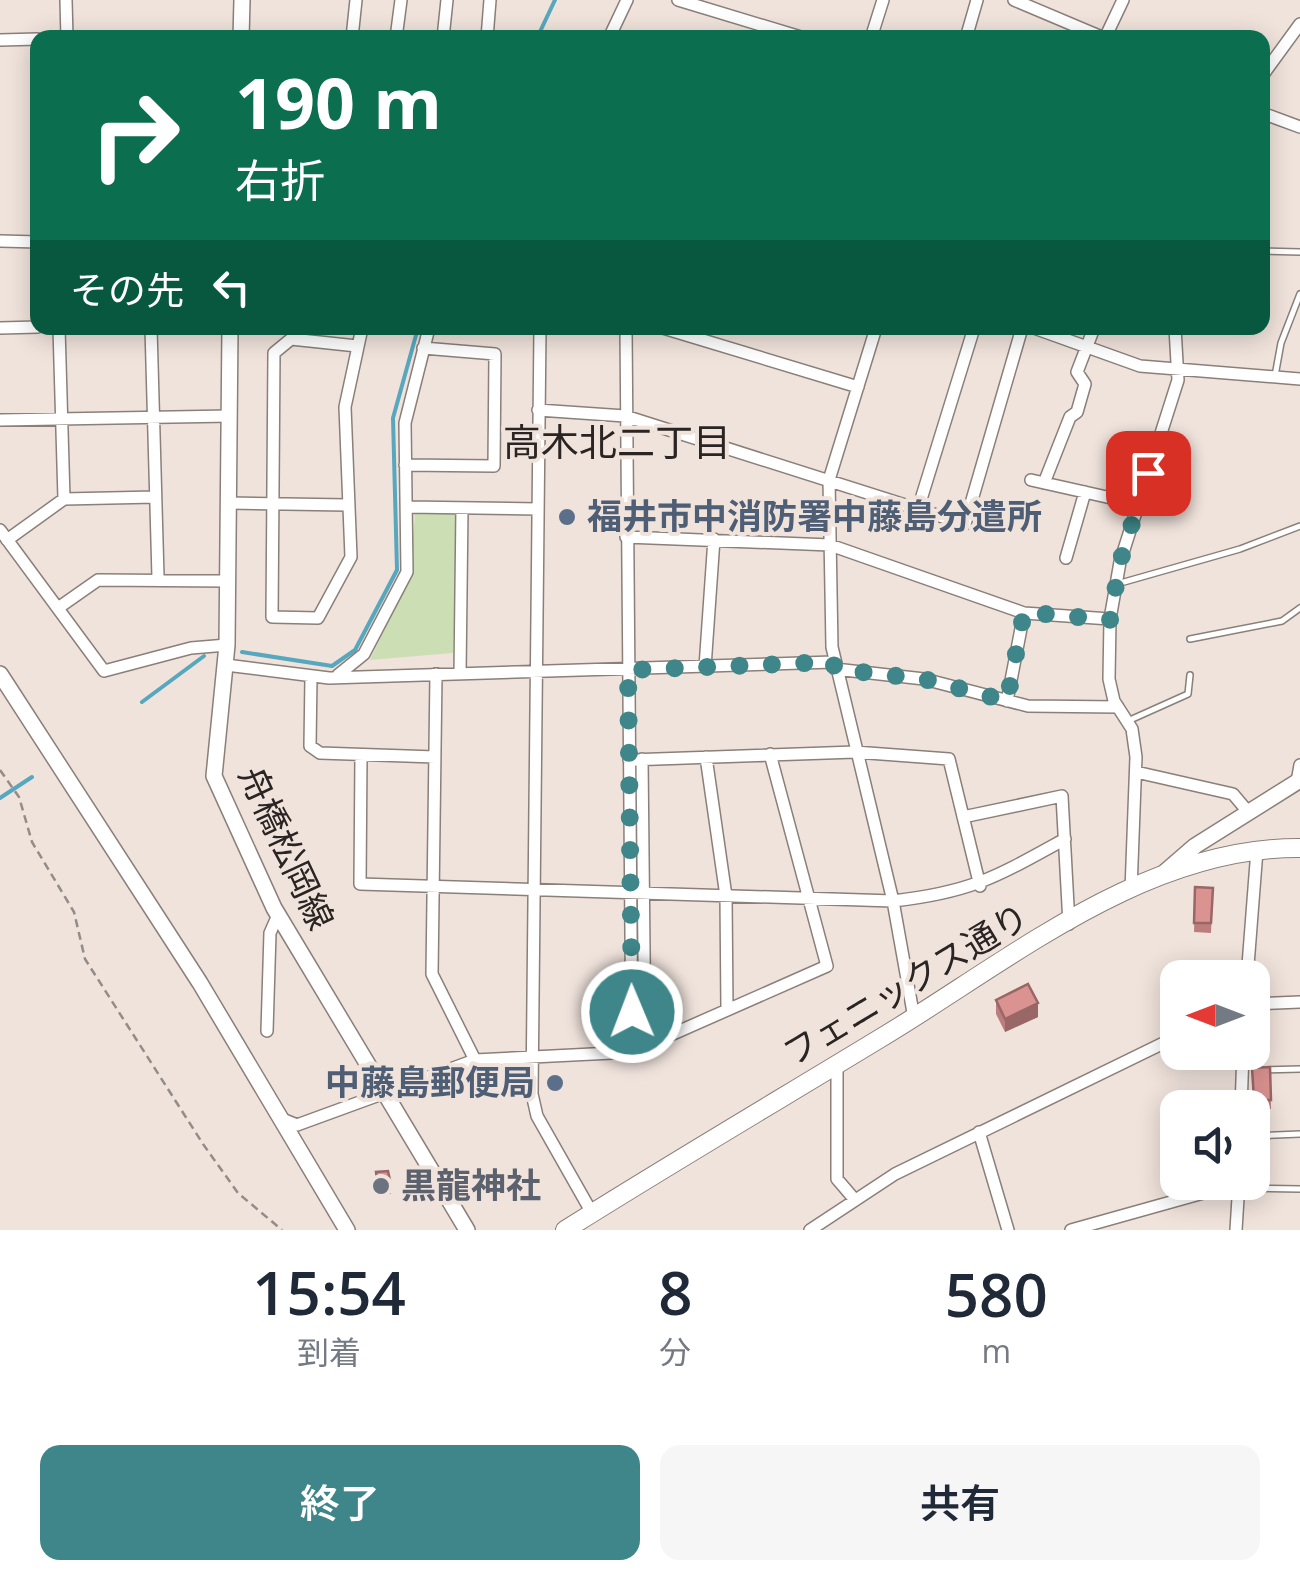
<!DOCTYPE html>
<html lang="ja">
<head>
<meta charset="utf-8">
<style>
	:root { --surface:#fff; --page:#f6f6f7; --text:#1f2937; --muted:#747a83; --accent:#3e8689 }
	body { margin:0; font-family:"Open Sans","Noto Sans JP",sans-serif; background:var(--page); color:var(--text); height:100vh; display:flex; flex-direction:column; font-size:38px; white-space:nowrap }
	* { box-sizing:border-box; margin:0 }
	p { font-size:32px; color:var(--muted) }
	.icon { flex:none; width:55px; height:55px; fill:none; stroke:currentColor; stroke-width:2; stroke-linecap:round; stroke-linejoin:round }
	.map { position:relative; height:1230px; overflow:hidden }
	.side { display:flex; flex-direction:column; background:var(--surface); flex:1 }
	.side>* { flex:none }
	.hud { position:absolute; left:30px; top:30px; width:1240px; height:305px; border-radius:20px; box-shadow:0 5px 25px #0003; background:#0b6e4f; color:#fff; overflow:hidden }
	.needle { width:65px; rotate:270deg }
	.tools { position:absolute; left:1160px; top:960px; display:grid; gap:20px }
	.tools a { display:grid; place-items:center; width:110px; height:110px; border-radius:20px; background:var(--surface); box-shadow:0 5px 25px #0003; font-size:50px }
	.pin { position:absolute; display:grid; place-items:center; width:85px; height:85px; color:#fff; margin:-42px; border-radius:20px; box-shadow:0 5px 15px #0006 }
	.me { position:absolute; width:110px; margin:-55px; rotate:359deg; stroke-linejoin:round; filter:drop-shadow(0 0 8px #0008) }
	.turn { display:flex; align-items:center; gap:35px; height:210px; padding:0 40px; font-size:45px }
	.turn .icon { width:130px; height:130px; stroke-width:2.5 }
	.turn b { display:block; font-size:70px; line-height:85px }
	.then { display:flex; align-items:center; height:95px; padding:0 40px; background:#0003; gap:20px; font-size:38px }
	.eta { display:flex; justify-content:space-evenly; align-items:center; height:170px; text-align:center }
	.eta b { font-size:60px; font-weight:600; line-height:70px }
	.button { display:flex; gap:20px; margin-top:auto; padding:20px 40px }
	.button a { flex:1; height:115px; border-radius:20px; background:var(--accent); color:#fff; font-size:40px; font-weight:600; line-height:115px; text-align:center }
	.button a+a { background:var(--page); color:var(--text) }
	.map>svg:first-child { display:block }
</style>
</head>
<body>
<div class="map">
<svg width="1300" height="1230" viewBox="0 0 1300 1230">
	<rect width="100%" height="100%" fill="#f0e3dc"/>
	<path fill="#ccdfb4" d="M415,514H457L453,653L370,660L410,576Z"/>
	<g fill="none" stroke-linecap="round" stroke-linejoin="round">
		<path stroke="#57a7bf" stroke-width="4" d="M537,38L555,0
			M242,652L332,666L355,650L397,570L393,418L418,328
			M142,702L204,656
			M0,798L32,777"/>
		<defs>
			<path id="lane" d="M1262,251L1300,252
				M1275,376L1281,343L1300,294
				M1117,584L1240,549L1300,526
				M1190,639L1282,621L1300,608
				M1130,720L1188,694L1190,675
				M1265,1070L1300,1069
				M1252,1136L1300,1134
				M1241,1188L1300,1189"/>
			<path id="street" d="M66,0L67,38
				M678,0L804,38
				M1014,0L1104,38
				M352,38L356,0
				M396,38L401,0
				M443,38L447,0
				M487,38L490,0
				M609,38L627,0
				M871,38L883,0
				M966,38L977,0
				M1105,38L1123,0
				M0,40L38,39
				M1262,76L1300,24
				M1262,113L1300,127
				M0,241L38,242
				M0,328L38,327
				M59,328L64,499
				M151,328L158,577
				M540,328L532,1094L537,1116L592,1213
				M626,328L632,1052
				M663,328L858,387
				M876,328L829,480L832,647L893,901L914,1018
				M1034,328L1140,366L1300,379
				M357,346L291,339L274,353L272,617L318,618L351,557L345,407L362,328
				M538,410L625,416L965,524L1022,328
				M0,420L230,416
				M405,465L494,466L495,354L423,348
				M1031,480L1138,504
				M1044,483L1070,417L1077,412L1085,384L1077,372L1094,328
				M229,503L347,505
				M407,507L538,509
				M918,509L974,328
				M0,530L104,671L191,648L227,645
				M626,537L830,545L1024,613L1110,619
				M7,540L64,499L155,497
				M1066,558L1085,492
				M58,608L98,580L228,581
				M226,665L329,678L833,662
				M705,667L714,539
				M835,669L924,679L1028,706L1118,707
				M436,674L432,974L475,1060L632,1052L827,966L770,754
				M460,674L462,508
				M338,675L364,654L407,572L405,423L429,328
				M311,677L310,746L320,753L435,757
				M1007,701L1024,613
				M361,755L360,884L893,901C972,892 996,877 1065,839
				M706,757L726,896L727,1010
				M642,759L645,1047
				M629,760L855,752L949,759L980,886
				M1136,772L1233,794L1249,813
				M1297,782L1300,765
				M963,817L1062,796L1069,924
				M1131,890L1136,757L1132,729L1114,701L1109,679L1110,619L1120,562L1178,380L1175,328
				M1247,978L1257,850
				M1252,1004L1300,1002
				M267,1031L270,933L278,915
				M837,1064V1179L855,1200
				M1241,1108L1243,1052
				M280,1118L297,1125L475,1060
				M979,1132L1008,1230
				M810,1230L895,1174L1178,1036
				M1071,1230L1239,1183
				M1236,1230L1239,1182"/>
			<path id="secondary" d="M241,38L242,0
				M230,328L227,645L214,776L274,908L467,1230
				M0,674L200,983L347,1230
				M1165,872L1195,846L1300,780"/>
			<path id="primary" d="M565,1230C670,1164 777,1101 884,1036C1010,960 1145,847 1300,848"/>
		</defs>
		<use href="#lane" stroke="#8a7f79" stroke-width="8"/>
		<use href="#street" stroke="#8a7f79" stroke-width="14"/>
		<use href="#secondary" stroke="#8a7f79" stroke-width="18"/>
		<use href="#primary" stroke="#8a7f79" stroke-width="20"/>
		<path stroke="#958b87" stroke-width="2.5" stroke-dasharray="8 5" stroke-linecap="butt" d="M0,770L19,797L32,842L74,912L85,959L203,1144L238,1193L282,1230"/>
		<use href="#lane" stroke="#fff" stroke-width="5"/>
		<use href="#street" stroke="#fff" stroke-width="11"/>
		<use href="#secondary" stroke="#fff" stroke-width="15"/>
		<use href="#primary" stroke="#fff" stroke-width="18"/>
	</g>
	<path fill="#bb7e7d" d="M1195,887L1213,888L1211,933L1194,932Z
		M996,1000L1038,1017L1005,1032L996,1014Z
		M1270,1067L1271,1109L1254,1110L1252,1068Z
		M376,1172L391,1185V1194L378,1196Z"/>
	<path fill="#996766" d="M1038,1003V1017L1005,1032V1019Z"/>
	<path fill="#da9391" stroke="#996766" stroke-width="2.5" d="M1195,887L1213,888L1211,923H1194Z
		M1028,984L1038,1003L1005,1019L996,1000Z
		M1270,1067L1271,1100H1254L1252,1068Z
		M1195,1096L1229,1097V1108H1194Z
		M388,1171L391,1185L378,1187L376,1172Z"/>
	<g fill="none" stroke-linecap="round" stroke-linejoin="round">
		<path stroke="#3e8689" stroke-width="18" stroke-dasharray="0 32.4" d="M632,1012L628,670L833,662L835,669L924,679L1007,701L1024,612L1110,620L1120,562L1148,473"/>
	</g>
	<g fill="#5c6f8a" stroke="#f0e3dc" stroke-width="4">
		<circle cx="567" cy="517" r="10"/>
		<circle cx="555" cy="1083" r="10"/>
	</g>
	<circle fill="#6b7280" stroke="#f0e3dc" stroke-width="4" cx="381" cy="1186" r="10"/>
	<g text-anchor="middle" stroke-width="8" stroke-linejoin="round" paint-order="stroke">
		<g font-size="35" font-weight="bold" fill="#4e5e75" stroke="#f0e3dc" text-anchor="start">
			<text x="587" y="529">福井市中消防署中藤島分遣所</text>
			<text x="535" y="1095" text-anchor="end">中藤島郵便局</text>
		</g>
		<g font-size="35" fill="#2a2523" stroke="#f0e3dc">
			<text transform="translate(286 848) rotate(65)" y="12">舟橋松岡線</text>
			<text transform="translate(906 985) rotate(-31)" y="12">フェニックス通り</text>
		</g>
		<g font-size="35" font-weight="bold" fill="#5b616d" stroke="#f0e3dc" text-anchor="start">
			<text x="401" y="1198">黒龍神社</text>
		</g>
		<g font-size="38" fill="#2a2523" stroke="#f0e3dc">
			<text x="617" y="456">高木北二丁目</text>
		</g>
	</g>
</svg>
<div class="tools">
<a><svg class="needle" viewBox="-14 -14 28 28"><path d="M0-13l5 13h-10z" fill="#e53935"/><path d="M0 13l5-13h-10z" fill="#747a83"/></svg></a>
<a><svg class="icon" aria-label="sound" viewBox="0 0 24 24"><path d="M4 9h4l5-4v14l-5-4H4zM17 9q2 3 0 6"/></svg></a>
</div>
<div class="pin" style="left:1148px;top:473px;background:#d93025"><svg class="icon" aria-label="arrive" viewBox="0 0 24 24"><path d="M6 21V4h12l-3 4 3 4H6"/></svg></div>
<svg class="me" style="left:632px;top:1012px" viewBox="-20 -20 40 40"><circle r="17" fill="#3e8689" stroke="#fff" stroke-width="3"/><path d="M0-11L8 9 0 5-8 9z" fill="#fff"/></svg>
<div class="hud">
<div class="turn"><svg class="icon" aria-label="right" viewBox="0 0 24 24"><path d="M7 20v-9h11M14 6l5 5-5 5"/></svg><div><b>190 m</b>右折</div></div>
<div class="then">その先<svg class="icon" aria-label="left" viewBox="0 0 24 24"><path d="M17 20v-9H6M10 6l-5 5 5 5"/></svg></div>
</div>
</div>
<section class="side">
<div class="eta">
<div><b>15:54</b><p>到着</p></div>
<div><b>8</b><p>分</p></div>
<div><b>580</b><p>m</p></div>
</div>
<div class="button"><a>終了</a><a>共有</a></div>
</section>
</body>
</html>
